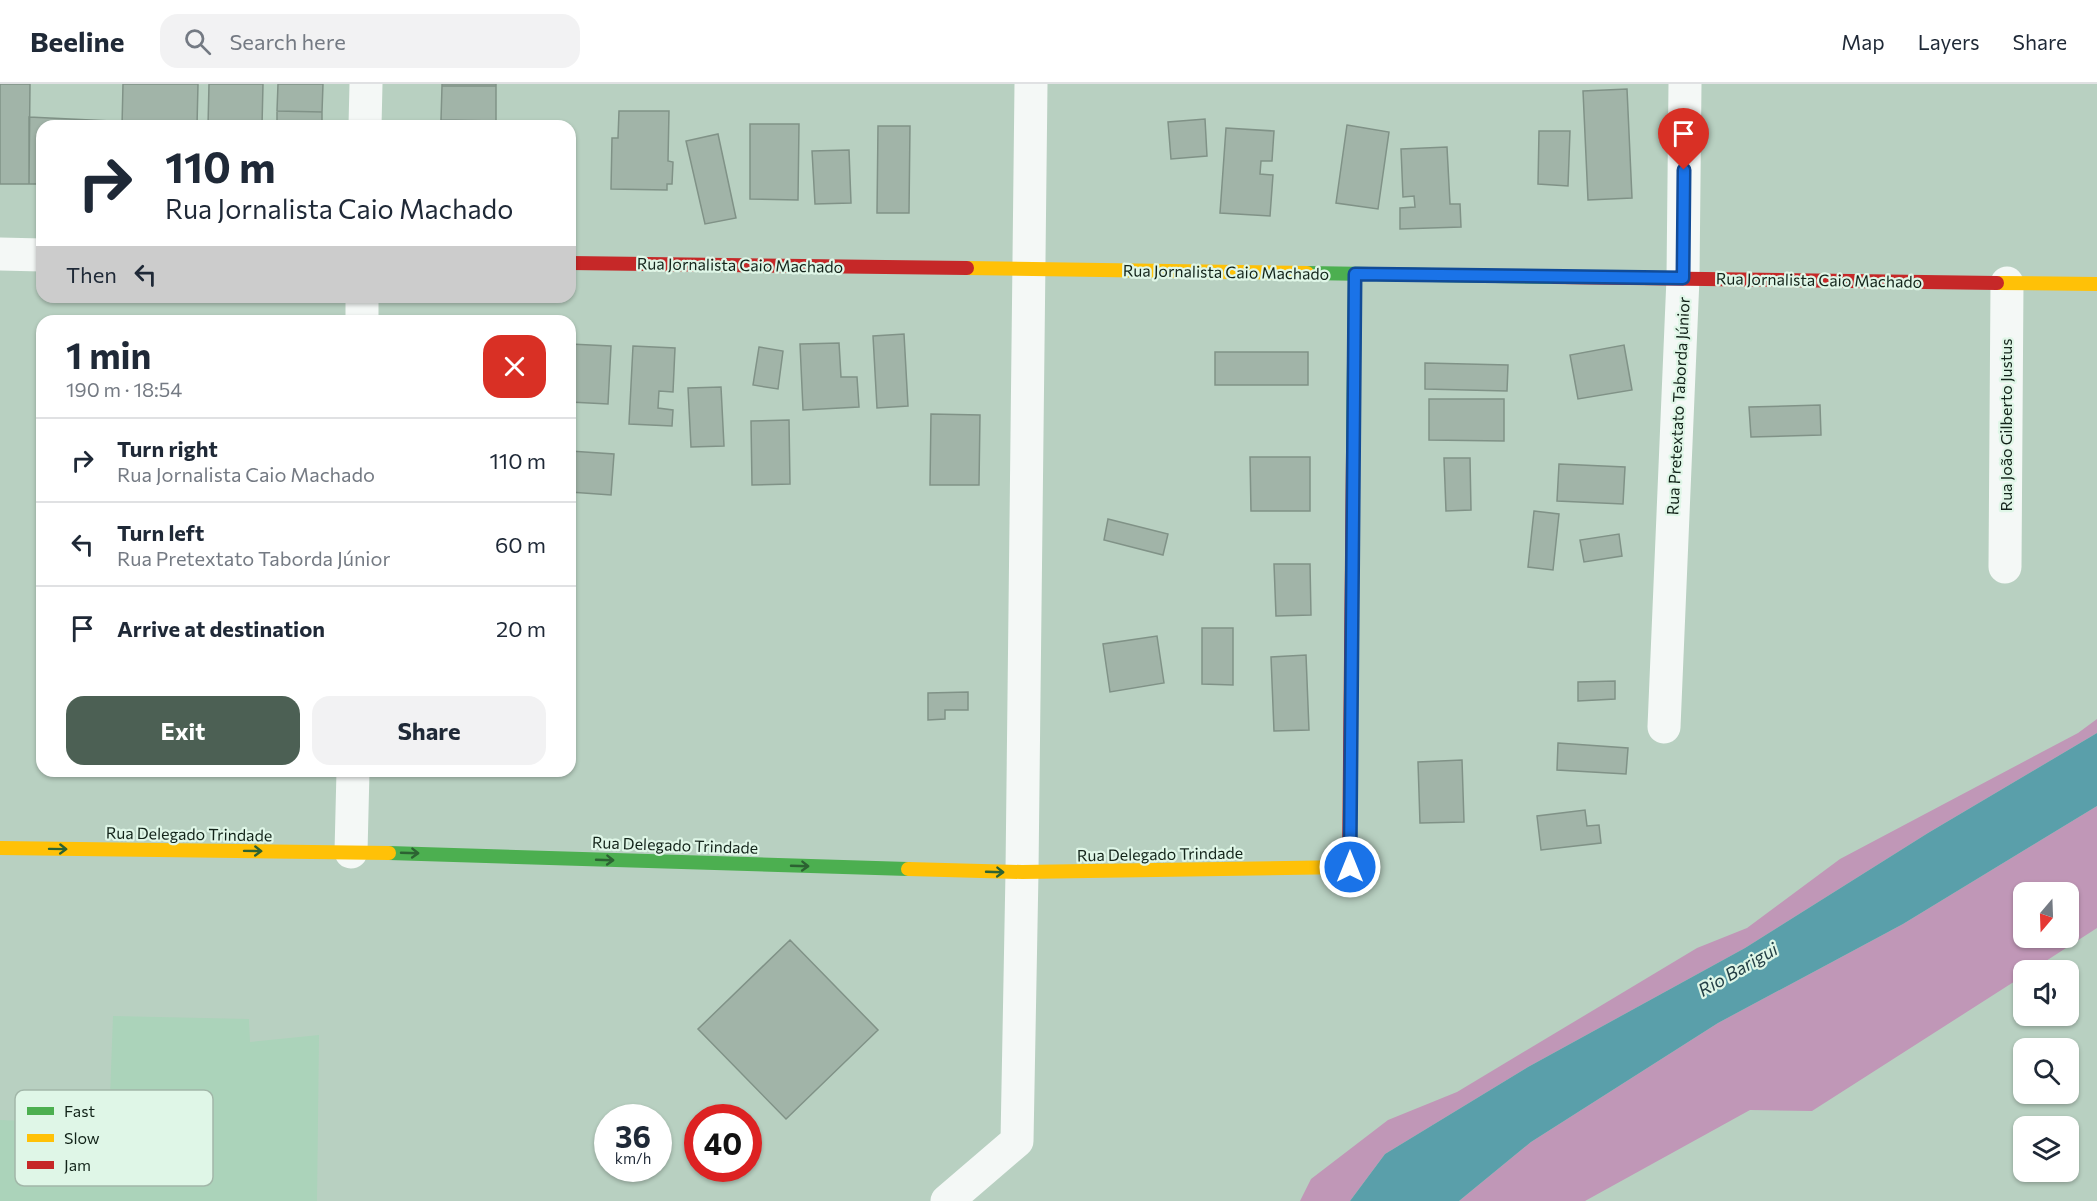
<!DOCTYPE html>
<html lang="en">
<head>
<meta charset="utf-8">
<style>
	:root { --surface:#fff; --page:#f2f2f3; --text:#1f2937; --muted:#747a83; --line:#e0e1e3; --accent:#4c6054 }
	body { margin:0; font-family:Commissioner,sans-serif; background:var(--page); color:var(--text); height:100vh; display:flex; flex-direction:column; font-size:22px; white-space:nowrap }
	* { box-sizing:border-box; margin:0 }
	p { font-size:20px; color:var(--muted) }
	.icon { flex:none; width:33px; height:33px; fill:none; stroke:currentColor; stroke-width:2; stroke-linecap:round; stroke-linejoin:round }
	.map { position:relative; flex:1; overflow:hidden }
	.details { position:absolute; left:36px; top:231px; width:540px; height:462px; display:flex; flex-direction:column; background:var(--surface); border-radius:18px; box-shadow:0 2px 4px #0004 }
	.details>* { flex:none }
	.guide { position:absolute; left:36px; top:36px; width:540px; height:183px; border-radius:18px; box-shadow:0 2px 4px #0004; background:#fff; color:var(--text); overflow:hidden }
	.needle { width:39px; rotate:199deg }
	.buttons { position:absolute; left:2013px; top:798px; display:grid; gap:12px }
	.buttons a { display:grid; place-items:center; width:66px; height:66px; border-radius:12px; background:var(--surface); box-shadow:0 2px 4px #0004; font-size:30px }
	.speed { position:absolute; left:594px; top:1020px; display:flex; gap:12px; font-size:30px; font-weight:700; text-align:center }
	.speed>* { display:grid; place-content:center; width:78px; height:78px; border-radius:50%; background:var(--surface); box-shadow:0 2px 4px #0004; line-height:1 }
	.speed small { font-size:15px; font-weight:400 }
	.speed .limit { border:9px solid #d22; background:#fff; color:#111 }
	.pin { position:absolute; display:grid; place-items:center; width:51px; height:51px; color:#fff; margin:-62px -26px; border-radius:50% 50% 50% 0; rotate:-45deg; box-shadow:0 0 6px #0007 }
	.pin .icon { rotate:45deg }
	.me { position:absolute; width:66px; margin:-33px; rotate:0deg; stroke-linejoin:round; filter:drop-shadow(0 0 4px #0008) }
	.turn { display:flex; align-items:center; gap:21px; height:126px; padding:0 30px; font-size:27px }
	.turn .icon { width:78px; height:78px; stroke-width:2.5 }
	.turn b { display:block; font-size:42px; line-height:51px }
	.then { display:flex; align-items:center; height:57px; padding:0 30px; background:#0003; gap:12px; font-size:22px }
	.round { display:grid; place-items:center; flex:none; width:63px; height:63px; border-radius:18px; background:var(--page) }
	.headline { display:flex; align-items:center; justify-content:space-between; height:102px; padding:0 30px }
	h1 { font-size:36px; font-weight:700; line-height:45px }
	.button { display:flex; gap:12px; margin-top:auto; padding:12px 30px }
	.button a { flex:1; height:69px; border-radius:18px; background:var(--accent); color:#fff; font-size:24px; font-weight:700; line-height:69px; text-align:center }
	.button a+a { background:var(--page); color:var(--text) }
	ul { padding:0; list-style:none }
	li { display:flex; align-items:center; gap:18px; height:84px; padding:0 30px; border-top:2px solid var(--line) }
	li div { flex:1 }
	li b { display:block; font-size:22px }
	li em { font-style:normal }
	header { display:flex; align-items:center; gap:36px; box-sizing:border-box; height:84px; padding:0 30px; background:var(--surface); border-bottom:2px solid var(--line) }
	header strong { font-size:28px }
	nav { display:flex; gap:33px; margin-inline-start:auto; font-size:21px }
	.search { width:420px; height:54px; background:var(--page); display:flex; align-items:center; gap:15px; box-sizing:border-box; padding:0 21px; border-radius:18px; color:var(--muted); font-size:22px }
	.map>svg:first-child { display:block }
</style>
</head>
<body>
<header>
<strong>Beeline</strong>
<div class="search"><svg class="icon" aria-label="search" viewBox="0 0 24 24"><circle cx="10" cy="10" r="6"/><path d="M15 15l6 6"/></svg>Search here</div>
<nav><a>Map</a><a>Layers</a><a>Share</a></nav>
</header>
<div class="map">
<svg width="2097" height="1117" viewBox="0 0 2097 1117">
	<rect width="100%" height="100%" fill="#b8d0c1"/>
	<path fill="#abd3ba" d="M113,932L249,935L250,958L319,951L317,1117H0V1036L109,1040Z"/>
	<path fill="#c097b7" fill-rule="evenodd" d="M2097,635V649L1928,749L1745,864L1528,983L1385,1070L1350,1117H1300L1311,1095L1388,1036L1457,1008L1697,864L1747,844L1840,775L2078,649Z
		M2097,722V844L2032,886H2024L2023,892L1812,1027L1750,1026L1585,1117H1459L1531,1058L1718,939L1903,840ZM2024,808H2068V854H2024Z"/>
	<path fill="#5a9faa" d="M2097,649V722L1903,840L1718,939L1531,1058L1459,1117H1350L1385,1070L1528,983L1745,864L1928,749Z"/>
	<path fill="#a1b4a8" stroke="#809287" stroke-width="1.5" d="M0,0H30L29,100H0Z
		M123,0H198L197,42H122Z
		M209,0H263L262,42H208Z
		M278,0H323L322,28L277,27Z
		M442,0H496V2H442Z
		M442,2H496V37L441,36Z
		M1627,5L1632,114L1588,116L1583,7Z
		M277,27L322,28V42H277Z
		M619,27H669L668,77L673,78L672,100H667V106L611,105L612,54H618Z
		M29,33L111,37V42H42V100H29Z
		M1205,35L1207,72L1171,75L1168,38Z
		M441,36L496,37V42H441Z
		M514,37L559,40V42H513Z
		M750,40H799L798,116L750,115Z
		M1347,41L1389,48L1378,125L1336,119Z
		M878,42H910L909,129H877Z
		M1226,44L1274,47L1272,77H1261L1260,90L1273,91L1270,132L1220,129Z
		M1539,47H1570L1568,102L1538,100Z
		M718,50L736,134L705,140L686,57Z
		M1447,63L1450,120H1460L1461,143L1400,145V124L1415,123L1414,112L1403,113L1401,65Z
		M849,66L851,119L815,120L812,67Z
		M904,250L908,322L877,324L873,252Z
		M839,259L841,293H857L859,323L803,326L800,260Z
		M570,260L611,262L608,320L570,318Z
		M1624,261L1632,306L1578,315L1570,271Z
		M633,262L675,264L673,308L659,307L658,324L673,326L672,342L629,340Z
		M759,263L783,267L778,305L753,301Z
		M1215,268H1308V301H1215Z
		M1425,279L1508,281L1507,307L1425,305Z
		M721,303L724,362L691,363L688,304Z
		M1429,315H1504V357L1429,356Z
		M1820,321L1821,351L1751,353L1749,323Z
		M931,330L980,331L979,401H930Z
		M789,336L790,400L752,401L751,337Z
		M570,367L614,370L611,411L570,408Z
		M1250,373H1310V427H1251Z
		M1444,374H1470L1471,426L1446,427Z
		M1559,380L1625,383L1623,420L1557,417Z
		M1534,427L1559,430L1553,486L1528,483Z
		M1108,435L1168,450L1163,471L1104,456Z
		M1619,450L1622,472L1584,478L1580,456Z
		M1274,480H1310L1311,531L1276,532Z
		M1202,544H1233V601L1202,600Z
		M1157,552L1164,599L1110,608L1103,560Z
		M1306,571L1309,646L1274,647L1271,573Z
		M1615,597V615L1578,617V598Z
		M968,608V626H945V635L928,636V609Z
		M1558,659L1628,664L1626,690L1557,686Z
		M1462,676L1464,738L1420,739L1418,678Z
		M1585,726L1587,742L1599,741L1601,759L1541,766L1537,732Z
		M790,856L878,946L786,1035L698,945Z"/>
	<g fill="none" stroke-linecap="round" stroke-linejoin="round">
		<path stroke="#f4f8f6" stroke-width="33" d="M365,42L366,0
			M0,170L42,171
			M362,237V213
			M2005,483L2007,199
			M1664,643L1683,194L1685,0
			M351,768L353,687
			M947,1117L1017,1057L1022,788L1031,0"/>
		<path stroke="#4caf50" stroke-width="14" d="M1307,189L1555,193
			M1353,369L1355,190
			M389,769L908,785"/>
		<path stroke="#ffc107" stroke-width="14" d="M967,184L1307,189
			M1997,199L2097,200
			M0,764L389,769
			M908,785L1022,788L1349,783V780"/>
		<path stroke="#c62828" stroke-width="14" d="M570,179L967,184
			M1555,193L1997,199
			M1349,780L1353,369"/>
	</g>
	<defs><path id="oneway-shaft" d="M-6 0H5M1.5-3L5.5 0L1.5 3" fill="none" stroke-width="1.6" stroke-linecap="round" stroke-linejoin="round" transform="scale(1.5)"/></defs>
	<g stroke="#2c6232">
		<use href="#oneway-shaft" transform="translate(58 765) rotate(1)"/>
		<use href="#oneway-shaft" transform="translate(253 767) rotate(1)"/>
		<use href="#oneway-shaft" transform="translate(410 769) rotate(2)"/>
		<use href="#oneway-shaft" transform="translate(605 776) rotate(2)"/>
		<use href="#oneway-shaft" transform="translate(800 782) rotate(2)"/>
		<use href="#oneway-shaft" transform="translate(995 788) rotate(2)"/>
	</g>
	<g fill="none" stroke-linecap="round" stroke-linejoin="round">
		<defs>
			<path id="route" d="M1350,783L1355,190L1683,194L1684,86"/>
		</defs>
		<use href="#route" stroke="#114b97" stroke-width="15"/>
		<use href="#route" stroke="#1a73e8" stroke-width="10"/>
	</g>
	<g text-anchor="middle" stroke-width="4.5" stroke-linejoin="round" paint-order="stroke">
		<g font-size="16" fill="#122319" stroke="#dff6e7">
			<text transform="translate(740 181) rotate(1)" y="6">Rua Jornalista Caio Machado</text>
			<text transform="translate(1226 188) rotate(1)" y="6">Rua Jornalista Caio Machado</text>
			<text transform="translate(1819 196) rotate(1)" y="6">Rua Jornalista Caio Machado</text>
			<text transform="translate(1678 322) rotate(-87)" y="6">Rua Pretextato Taborda Júnior</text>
			<text transform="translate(2006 341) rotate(-90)" y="6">Rua João Gilberto Justus</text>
			<text transform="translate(189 750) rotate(1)" y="6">Rua Delegado Trindade</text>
			<text transform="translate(675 761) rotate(2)" y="6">Rua Delegado Trindade</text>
			<text transform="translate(1160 770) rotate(-1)" y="6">Rua Delegado Trindade</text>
		</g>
		<g font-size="18" font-style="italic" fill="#243f46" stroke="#dff6e7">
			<text transform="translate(1738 886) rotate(-30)" y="6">Rio Barigui</text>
		</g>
	</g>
	<rect x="15" y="1006" width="198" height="96" rx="9" fill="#dff6e7" stroke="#a2b7a9" stroke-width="1.5"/>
	<rect x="27" y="1023" width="27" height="8" fill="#4caf50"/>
	<rect x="27" y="1050" width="27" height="8" fill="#ffc107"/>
	<rect x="27" y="1077" width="27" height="8" fill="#c62828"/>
	<g font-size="16" fill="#122319">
		<text x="64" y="1033">Fast</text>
		<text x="64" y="1060">Slow</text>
		<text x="64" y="1087">Jam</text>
	</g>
</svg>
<div class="buttons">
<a><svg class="needle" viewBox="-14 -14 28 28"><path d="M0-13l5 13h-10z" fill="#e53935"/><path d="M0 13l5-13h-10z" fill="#747a83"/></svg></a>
<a><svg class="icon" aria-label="sound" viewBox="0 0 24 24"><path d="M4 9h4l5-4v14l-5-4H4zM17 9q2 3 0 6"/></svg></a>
<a><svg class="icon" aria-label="search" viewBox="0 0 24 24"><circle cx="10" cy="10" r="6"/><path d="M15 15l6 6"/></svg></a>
<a><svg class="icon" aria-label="layers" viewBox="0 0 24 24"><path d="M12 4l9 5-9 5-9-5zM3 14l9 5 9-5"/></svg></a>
</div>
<div class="speed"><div>36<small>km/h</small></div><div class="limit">40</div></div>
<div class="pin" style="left:1684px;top:86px;background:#d93025"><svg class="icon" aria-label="arrive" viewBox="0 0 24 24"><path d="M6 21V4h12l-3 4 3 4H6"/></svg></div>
<svg class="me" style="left:1350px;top:783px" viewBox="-20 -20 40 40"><circle r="17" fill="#1a73e8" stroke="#fff" stroke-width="3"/><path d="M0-11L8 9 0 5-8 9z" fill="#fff"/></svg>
<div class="guide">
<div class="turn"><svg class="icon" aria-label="right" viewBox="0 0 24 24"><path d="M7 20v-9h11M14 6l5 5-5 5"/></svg><div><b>110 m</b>Rua Jornalista Caio Machado</div></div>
<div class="then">Then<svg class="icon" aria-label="left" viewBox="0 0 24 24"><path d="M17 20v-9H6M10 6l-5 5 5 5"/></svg></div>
</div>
<section class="details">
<div class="headline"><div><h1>1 min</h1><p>190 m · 18:54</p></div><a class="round" style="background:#d93025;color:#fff"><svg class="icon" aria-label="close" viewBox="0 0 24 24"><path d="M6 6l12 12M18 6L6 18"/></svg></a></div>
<ul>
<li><svg class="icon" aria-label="right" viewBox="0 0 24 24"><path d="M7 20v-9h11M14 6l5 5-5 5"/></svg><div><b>Turn right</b><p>Rua Jornalista Caio Machado</p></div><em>110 m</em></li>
<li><svg class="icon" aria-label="left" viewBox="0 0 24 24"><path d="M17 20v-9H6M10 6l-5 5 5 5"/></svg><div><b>Turn left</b><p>Rua Pretextato Taborda Júnior</p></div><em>60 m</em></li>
<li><svg class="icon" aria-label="arrive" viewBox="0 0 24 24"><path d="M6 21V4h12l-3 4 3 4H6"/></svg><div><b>Arrive at destination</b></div><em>20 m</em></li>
</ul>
<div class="button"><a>Exit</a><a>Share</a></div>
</section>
</div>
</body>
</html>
